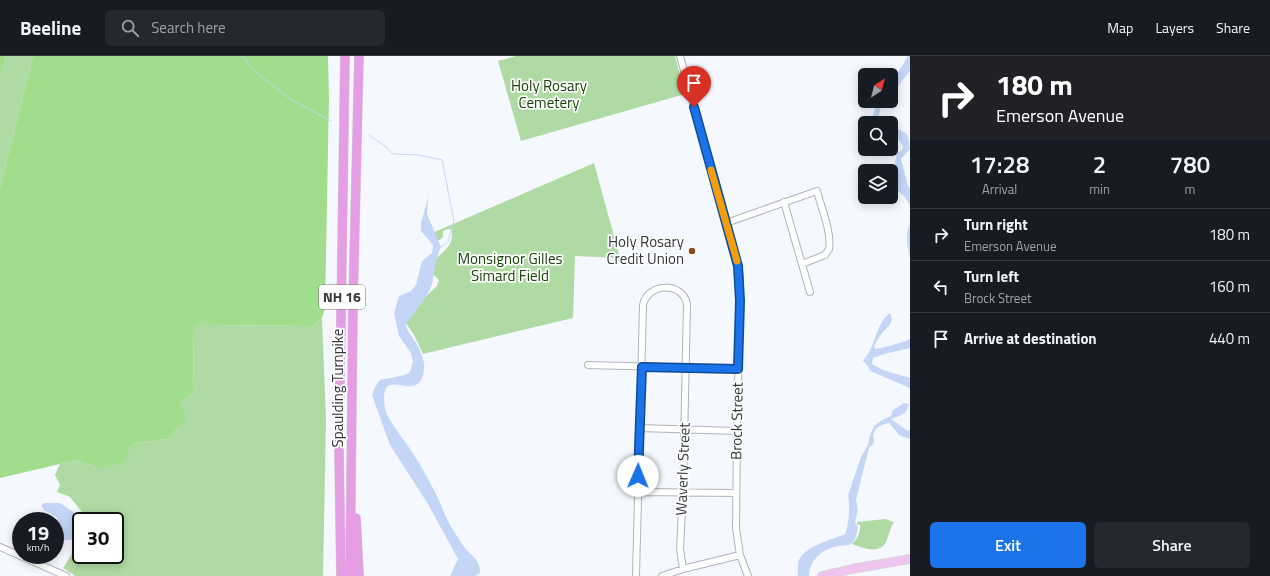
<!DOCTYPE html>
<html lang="en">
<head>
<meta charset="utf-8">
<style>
	:root { --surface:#171b24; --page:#242831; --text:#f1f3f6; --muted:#9ea1a6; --line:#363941; --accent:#1a73e8 }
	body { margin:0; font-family:"Titillium Web",sans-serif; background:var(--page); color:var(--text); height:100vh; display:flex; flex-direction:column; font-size:15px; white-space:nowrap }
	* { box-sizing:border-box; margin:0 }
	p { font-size:13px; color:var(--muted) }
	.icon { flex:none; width:22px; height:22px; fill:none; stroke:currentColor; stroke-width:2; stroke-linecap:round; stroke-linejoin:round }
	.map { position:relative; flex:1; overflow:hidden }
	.sheet { display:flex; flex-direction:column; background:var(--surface); width:360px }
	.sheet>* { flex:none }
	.hud { background:#202124; color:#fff; overflow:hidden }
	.needle { width:26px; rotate:36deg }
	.tools { position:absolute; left:858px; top:12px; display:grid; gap:8px }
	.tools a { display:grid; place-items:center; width:40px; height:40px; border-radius:6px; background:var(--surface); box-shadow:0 2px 10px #0003; font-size:20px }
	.speed { position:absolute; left:12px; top:456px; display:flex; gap:8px; font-size:20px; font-weight:700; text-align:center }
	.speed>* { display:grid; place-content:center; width:52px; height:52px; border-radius:50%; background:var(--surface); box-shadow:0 2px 10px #0003; line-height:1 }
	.speed small { font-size:10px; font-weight:400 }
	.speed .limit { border:2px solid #111; border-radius:6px; background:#fff; color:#111 }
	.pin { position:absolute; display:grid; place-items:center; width:34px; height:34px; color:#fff; margin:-41px -17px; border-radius:50% 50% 50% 0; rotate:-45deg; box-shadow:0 0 4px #0007 }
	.pin .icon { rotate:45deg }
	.me { position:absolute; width:44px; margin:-22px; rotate:1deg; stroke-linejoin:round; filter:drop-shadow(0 0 3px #0008) }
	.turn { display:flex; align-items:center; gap:14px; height:84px; padding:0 20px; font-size:18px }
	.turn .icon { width:52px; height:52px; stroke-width:2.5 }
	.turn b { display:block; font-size:28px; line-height:34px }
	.eta { display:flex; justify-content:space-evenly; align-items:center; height:68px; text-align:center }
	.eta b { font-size:24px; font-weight:600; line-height:28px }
	.action { display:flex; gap:8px; margin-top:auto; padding:8px 20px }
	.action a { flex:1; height:46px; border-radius:6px; background:var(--accent); color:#fff; font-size:16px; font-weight:600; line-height:46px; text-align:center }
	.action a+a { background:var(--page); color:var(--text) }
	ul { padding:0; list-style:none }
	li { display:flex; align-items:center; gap:12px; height:52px; padding:0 20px; border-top:1px solid var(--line) }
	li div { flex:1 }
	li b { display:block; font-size:15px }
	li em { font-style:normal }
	header { display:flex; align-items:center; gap:24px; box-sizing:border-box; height:56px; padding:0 20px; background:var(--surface); border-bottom:1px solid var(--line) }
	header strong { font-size:19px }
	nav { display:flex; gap:22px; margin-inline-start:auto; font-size:14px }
	.search { width:280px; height:36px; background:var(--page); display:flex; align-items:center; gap:10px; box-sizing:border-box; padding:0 14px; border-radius:6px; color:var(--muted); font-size:15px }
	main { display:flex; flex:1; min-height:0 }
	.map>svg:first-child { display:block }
</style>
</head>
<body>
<header>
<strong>Beeline</strong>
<div class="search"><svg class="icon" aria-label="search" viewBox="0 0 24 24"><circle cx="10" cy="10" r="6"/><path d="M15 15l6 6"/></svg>Search here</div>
<nav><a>Map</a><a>Layers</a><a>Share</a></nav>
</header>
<main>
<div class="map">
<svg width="910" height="520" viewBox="0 0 910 520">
	<rect width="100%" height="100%" fill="#f5f9ff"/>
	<path fill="#b0daa4" d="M6,0H33L0,132V24Z
		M516,0H675L685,38L521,85L498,5Z
		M594,107L620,202L575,200L573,262L423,298L414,279L404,264L422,244L437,230L439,224L433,218L432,207C440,197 456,190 451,174L449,173L443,175V181L440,184H436L430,178Z
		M322,262L326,363L323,520H75L63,512L75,493L81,486V499H115V465H89L70,441L57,436L60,429L55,419L60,408L77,404L100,413L132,388L168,383L178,371L186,365L180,346L193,337L194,271L205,265L215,269L313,270Z
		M885,463L894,466C890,472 889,479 886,486C879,499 863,492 852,488C857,483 861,476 860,469L857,468V466Z"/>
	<path fill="#a0dd8d" d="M0,0H6L0,24Z
		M33,0H328L329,42L325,252L322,262L313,270L215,269L205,266L194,271L193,337L180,346L187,365L178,371L168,383L132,388L123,407L100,413L77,404L0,422V132Z"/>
	<path fill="#c4d5f6" d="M908,0H910V15L891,39V28Z
		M878,45H887L881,50L879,60L887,67H870Z
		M891,70L906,77L908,80L910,93L901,103L908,130L910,132V149L904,140L895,132L897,117L895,106L897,97L902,94L903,90L898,83L891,80Z
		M428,141L427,158L441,191C435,203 435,216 432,228C427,243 415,255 406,268C406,274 411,278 414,284C419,291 426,306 424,315C418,352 378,303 385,352C386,362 406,386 412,396C422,411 431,428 439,444C443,453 446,463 452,472C456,478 460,486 465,492C473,501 480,504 480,517L475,520H450L458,503L428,448L390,389L372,339L375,331L380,324L405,319L410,316L413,306L411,297L399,280L394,257L399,240L411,235L416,229L422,205L432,197L433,189L421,175V167Z
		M910,167V202C907,188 905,181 910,167Z
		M890,257C895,267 888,270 882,277C880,280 875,287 874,291L876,293C883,292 904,286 910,283V292L884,298L873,302L872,308L883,314L910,322V332L870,315L868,310L863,305C876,291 875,268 890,257Z
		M904,347L909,348C906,359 901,359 891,363L908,375L910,374V383L899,379L889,367C879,369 875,371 873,381C876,386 872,389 869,392L856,444L858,454L855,466L858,471C857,476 856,485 851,488C847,490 842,489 838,490C823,493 810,503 809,520H798C798,516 797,508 799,504C806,489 832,484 845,478C849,470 850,448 848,439L861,401L868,389L870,379L874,370L882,364L891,360L893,354Z
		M45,447H60L75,457L81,465V478C76,484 70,484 62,484L55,472L58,462L44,454L41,449Z"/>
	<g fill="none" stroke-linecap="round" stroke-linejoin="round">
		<path stroke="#c4d5f6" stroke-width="1" d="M242,0L257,17L290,43L331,65
			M369,79L386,91L393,98L419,99L442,104L454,165L448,186L441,191"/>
		<defs>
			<path id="minor" d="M680,0L733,188L740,220V245L737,375L736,472L740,499L748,520
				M784,146L810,236
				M726,167L817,135C821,151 832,177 829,193L825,199L802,208
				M588,309L738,313
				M639,372L737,375
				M638,436L735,437
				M0,491L66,520
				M636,520L643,249C648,226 683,226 687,248L683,436L680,493L683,513
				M662,520L683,513L740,499"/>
			<path id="major" d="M822,520L852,513L910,503"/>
			<path id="highway" d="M356,462L359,520
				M341,520L339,393L345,0
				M350,520L353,248L359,0"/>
		</defs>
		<use href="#minor" stroke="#b0b4bb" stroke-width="8"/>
		<use href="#major" stroke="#d7d7d8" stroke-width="10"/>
		<use href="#highway" stroke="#d7d7d8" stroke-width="10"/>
		<use href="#minor" stroke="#fff" stroke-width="6"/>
		<use href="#major" stroke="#efc4ee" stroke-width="8"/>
		<use href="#highway" stroke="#e59de3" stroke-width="9"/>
	</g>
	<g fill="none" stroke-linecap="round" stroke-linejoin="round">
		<defs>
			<path id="route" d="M638,420L642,311L738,313L740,245L738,210L694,51"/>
		</defs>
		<use href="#route" stroke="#114b97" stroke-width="10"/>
		<use href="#route" stroke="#1a73e8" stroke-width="7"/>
		<path stroke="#f59e0b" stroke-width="7" d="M711,114L737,205"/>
	</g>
	<circle fill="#8c4c14" stroke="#fff" stroke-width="1.5" cx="692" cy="195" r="4"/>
	<g text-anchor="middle" stroke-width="3.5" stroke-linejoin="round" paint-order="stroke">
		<rect fill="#fff" stroke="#727375" stroke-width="1" x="319" y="229" width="46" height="24" rx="3"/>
		<g font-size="14" font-weight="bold" fill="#35373a">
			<text x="342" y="246">NH 16</text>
		</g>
		<g font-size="15" fill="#1a410a" stroke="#fff">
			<text x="549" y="35">Holy Rosary<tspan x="549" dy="17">Cemetery</tspan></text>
			<text x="510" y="208">Monsignor Gilles<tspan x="510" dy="17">Simard Field</tspan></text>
		</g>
		<g font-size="15" fill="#35373a" stroke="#fff" text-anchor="end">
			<text x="684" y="191">Holy Rosary<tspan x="684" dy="17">Credit Union</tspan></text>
		</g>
		<g font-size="15" fill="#35373a" stroke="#fff">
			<text transform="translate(338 332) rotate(-90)" y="5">Spaulding Turnpike</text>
			<text transform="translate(737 365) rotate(-89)" y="5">Brock Street</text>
			<text transform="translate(683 413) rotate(-88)" y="5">Waverly Street</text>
		</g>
	</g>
</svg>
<div class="tools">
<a><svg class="needle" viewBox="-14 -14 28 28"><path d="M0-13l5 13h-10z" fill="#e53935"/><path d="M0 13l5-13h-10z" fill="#9ea1a6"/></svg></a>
<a><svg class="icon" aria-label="search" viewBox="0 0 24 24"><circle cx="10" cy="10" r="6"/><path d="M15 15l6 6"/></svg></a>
<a><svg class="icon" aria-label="layers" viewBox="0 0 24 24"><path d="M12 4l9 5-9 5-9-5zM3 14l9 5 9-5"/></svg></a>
</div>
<div class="speed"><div>19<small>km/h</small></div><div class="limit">30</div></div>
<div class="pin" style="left:694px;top:51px;background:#d93025"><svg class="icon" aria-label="arrive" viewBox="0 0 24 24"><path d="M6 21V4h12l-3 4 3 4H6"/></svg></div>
<svg class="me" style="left:638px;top:420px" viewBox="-20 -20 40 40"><circle r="19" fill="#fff"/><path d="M0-13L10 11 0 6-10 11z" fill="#1a73e8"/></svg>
</div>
<section class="sheet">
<div class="hud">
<div class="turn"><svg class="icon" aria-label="right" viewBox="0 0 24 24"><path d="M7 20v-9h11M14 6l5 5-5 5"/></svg><div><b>180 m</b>Emerson Avenue</div></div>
</div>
<div class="eta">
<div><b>17:28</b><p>Arrival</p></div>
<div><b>2</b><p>min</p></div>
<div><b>780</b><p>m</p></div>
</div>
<ul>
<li><svg class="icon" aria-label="right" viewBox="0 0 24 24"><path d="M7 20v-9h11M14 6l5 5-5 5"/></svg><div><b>Turn right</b><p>Emerson Avenue</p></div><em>180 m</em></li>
<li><svg class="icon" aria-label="left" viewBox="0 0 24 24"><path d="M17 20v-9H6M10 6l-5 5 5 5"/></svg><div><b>Turn left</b><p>Brock Street</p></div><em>160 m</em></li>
<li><svg class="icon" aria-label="arrive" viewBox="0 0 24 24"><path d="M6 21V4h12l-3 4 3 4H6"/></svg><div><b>Arrive at destination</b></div><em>440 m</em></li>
</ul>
<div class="action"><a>Exit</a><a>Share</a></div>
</section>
</main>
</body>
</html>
